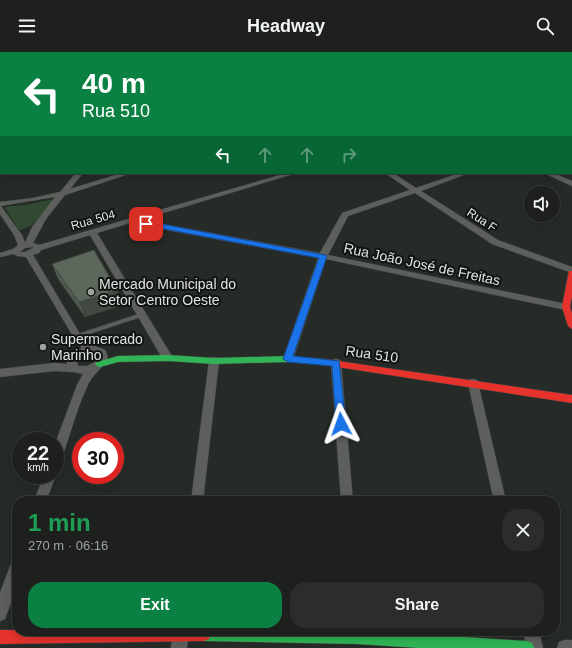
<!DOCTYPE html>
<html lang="en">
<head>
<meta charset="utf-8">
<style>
	:root { --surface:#1d201d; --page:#2a2d2a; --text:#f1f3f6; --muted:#a0a3a4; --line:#3b3e3b; --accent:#0b8043 }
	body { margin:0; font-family:Helvetica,sans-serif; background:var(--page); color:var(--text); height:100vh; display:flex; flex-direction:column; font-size:15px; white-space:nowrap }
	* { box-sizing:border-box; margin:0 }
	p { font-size:13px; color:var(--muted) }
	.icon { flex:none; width:22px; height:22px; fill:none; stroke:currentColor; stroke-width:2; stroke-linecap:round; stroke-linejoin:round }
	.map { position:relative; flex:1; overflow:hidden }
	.panel { position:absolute; left:12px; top:444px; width:548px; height:140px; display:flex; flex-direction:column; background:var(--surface); border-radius:16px; box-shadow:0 2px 10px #0003,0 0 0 1px var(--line) }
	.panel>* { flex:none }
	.top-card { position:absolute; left:0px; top:0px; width:572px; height:122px; box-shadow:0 2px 10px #0003,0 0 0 1px var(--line); background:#0b8043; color:#fff; overflow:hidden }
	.fabs { position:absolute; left:524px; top:134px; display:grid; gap:8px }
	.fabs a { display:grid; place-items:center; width:36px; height:36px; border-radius:50%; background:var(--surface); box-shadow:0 2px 10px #0003,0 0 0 1px var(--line); font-size:20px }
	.speed { position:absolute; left:12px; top:380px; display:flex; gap:8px; font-size:20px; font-weight:700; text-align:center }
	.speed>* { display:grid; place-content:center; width:52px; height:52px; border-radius:50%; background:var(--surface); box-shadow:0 2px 10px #0003,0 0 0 1px var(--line); line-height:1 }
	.speed small { font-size:10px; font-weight:400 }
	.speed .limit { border:6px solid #d22; background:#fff; color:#111 }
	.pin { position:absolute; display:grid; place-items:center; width:34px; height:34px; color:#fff; margin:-17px; border-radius:8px; box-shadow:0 2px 6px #0006 }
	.me { position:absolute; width:44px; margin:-22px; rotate:356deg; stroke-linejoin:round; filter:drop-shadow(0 0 3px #0008) }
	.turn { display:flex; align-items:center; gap:14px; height:84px; padding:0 16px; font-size:18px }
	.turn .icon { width:52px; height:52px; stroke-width:2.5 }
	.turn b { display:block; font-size:28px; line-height:34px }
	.lanes { display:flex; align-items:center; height:38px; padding:0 16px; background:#0003; justify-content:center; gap:20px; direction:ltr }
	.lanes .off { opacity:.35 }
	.round { display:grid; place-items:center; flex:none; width:42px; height:42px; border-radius:16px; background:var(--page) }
	.summary { display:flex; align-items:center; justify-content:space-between; height:68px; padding:0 16px }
	h1 { font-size:24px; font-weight:600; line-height:30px; color:#1e9e55 }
	.action { display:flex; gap:8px; margin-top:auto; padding:8px 16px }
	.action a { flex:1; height:46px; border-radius:16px; background:var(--accent); color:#fff; font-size:16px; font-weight:600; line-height:46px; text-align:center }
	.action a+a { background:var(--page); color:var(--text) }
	header { display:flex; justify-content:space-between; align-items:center; height:52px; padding:0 16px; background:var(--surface); font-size:18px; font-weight:600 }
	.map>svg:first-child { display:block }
</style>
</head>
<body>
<header><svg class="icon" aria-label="menu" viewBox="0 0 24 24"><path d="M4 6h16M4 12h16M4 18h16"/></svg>Headway<svg class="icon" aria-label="search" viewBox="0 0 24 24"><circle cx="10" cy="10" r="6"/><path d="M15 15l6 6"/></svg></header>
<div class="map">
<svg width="572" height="596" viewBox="0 0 572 596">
	<rect width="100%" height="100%" fill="#272b27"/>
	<path fill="#314930" d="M54,147C44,159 35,176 19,178L5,156L9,154L25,153Z"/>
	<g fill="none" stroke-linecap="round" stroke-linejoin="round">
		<defs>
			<path id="lane" d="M301,0H303V1H301Z
				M142,261L144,263V264L77,286L75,284V283Z"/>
			<path id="street" d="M329,0H335L336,1H330Z
				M519,0H524L525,1H520Z
				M571,17H572V19H571Z
				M572,37V41L571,42V38Z
				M76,121H83L70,137L122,121H132L65,143L46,167L33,191L39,193L287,121H297L140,168L320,201L342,161L410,138L385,121H393L416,136L460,121H469L421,139L498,188L572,215V221L492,192L415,141L348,164L328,203L566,252L571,255L566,258L326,207L293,307L292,310H284L283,307L318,206L130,171L97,181L173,306L172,309H164L90,183L41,198L39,201L33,203L83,287L95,294L105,298L108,305C103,317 92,322 87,335C76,358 70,384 61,408L59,412L55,413V392L77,333L83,322L73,320L54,319L0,325V317L54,311L67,312V310L74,300L82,296L77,291L26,205L17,204L13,202L0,205V201L13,197L18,193L14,183L0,162V150L33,146L60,140ZM55,145L32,175L25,191L22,183L1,154ZM25,196L33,195V196L25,200H20ZM90,301L97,303L95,310L87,314H78L77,310L84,303Z
				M544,121H553L572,129V134Z
				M214,305L218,306L219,309L203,449H191L209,309L210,306Z
				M336,307L340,308L341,311L353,449H341L331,311L332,308Z
				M473,327L477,328L478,331L506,449H494L468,331L469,328Z
				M55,420L56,423L46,449H34L44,423H55Z
				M17,507V534L5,567L0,569V541L12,509Z
				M173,579H189L187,596H171Z
				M523,579H539L543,596H527Z
				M565,588H572V596H557L559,590Z"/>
			<path id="fast" d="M406,0H411L412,1H407Z
				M168,303L214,306L288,304L324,307L327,308L329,310L327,312L324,313L288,310L214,312L168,309L118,310L100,315L97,314L95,312L97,310L118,304Z
				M198,579H372L527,589L532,591L534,596H419L357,592L204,589L199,587L197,582Z"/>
			<path id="jam" d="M571,67H572V71H571Z
				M569,219H572V244L570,255L572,261V277L568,274L562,255Z
				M324,307L572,343V351L324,313L321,312L319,310L321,308Z
				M0,578L210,579L211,582L209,587L204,589L0,592Z"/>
		</defs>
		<use href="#lane" stroke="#424642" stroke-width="1"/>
		<use href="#street" stroke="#424642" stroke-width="1"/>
		<use href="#fast" stroke="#424642" stroke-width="1"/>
		<use href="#jam" stroke="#424642" stroke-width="1"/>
		<use href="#lane" fill="#5d5f5d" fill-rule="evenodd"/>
		<use href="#street" fill="#5d5f5d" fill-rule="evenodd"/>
		<use href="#fast" fill="#30b455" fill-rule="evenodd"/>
		<use href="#jam" fill="#e5322d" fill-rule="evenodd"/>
	</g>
	<path fill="#50594f" d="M52,212L117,238L122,253L85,265L58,227Z"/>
	<path fill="#414940" d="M117,238L122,253L85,265L79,250Z"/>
	<path fill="#5d685c" stroke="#414940" d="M273,0H286V1H273Z
		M94,198L117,238L79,250L52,212Z"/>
	<path fill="#1a73e8" stroke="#114b97" d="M146,169L325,203L327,204L293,304L339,309L346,372L345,376L341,377L337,376L336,372L332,314L288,310L283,307L319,206L143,173V170Z"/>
	<g fill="#9fa39f" stroke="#111411" stroke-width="1.5">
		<circle cx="91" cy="240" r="4"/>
		<circle cx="43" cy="295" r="4"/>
	</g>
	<g text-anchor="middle" stroke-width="4" stroke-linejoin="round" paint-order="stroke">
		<g font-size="12" fill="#e0e4e0" stroke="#111411">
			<text transform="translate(93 168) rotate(-16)" y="4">Rua 504</text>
			<text transform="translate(482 168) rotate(33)" y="4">Rua F</text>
		</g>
		<g font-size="14" fill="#e0e4e0" stroke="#111411">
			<text transform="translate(422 212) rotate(12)" y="5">Rua João José de Freitas</text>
			<text transform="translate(372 302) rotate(8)" y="5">Rua 510</text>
		</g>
		<g font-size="14" fill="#e0e4e0" stroke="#111411" text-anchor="start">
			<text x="99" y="237">Mercado Municipal do<tspan x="99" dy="16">Setor Centro Oeste</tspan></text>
			<text x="51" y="292">Supermercado<tspan x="51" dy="16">Marinho</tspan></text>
		</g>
	</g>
</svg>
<div class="fabs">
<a><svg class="icon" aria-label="sound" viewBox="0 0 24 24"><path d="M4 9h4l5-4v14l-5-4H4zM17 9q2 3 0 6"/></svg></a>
</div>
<div class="speed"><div>22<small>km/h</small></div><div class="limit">30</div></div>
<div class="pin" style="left:146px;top:172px;background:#d93025"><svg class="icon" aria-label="arrive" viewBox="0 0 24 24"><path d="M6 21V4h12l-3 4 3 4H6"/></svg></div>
<svg class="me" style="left:341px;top:372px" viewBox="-20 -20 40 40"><path d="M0-17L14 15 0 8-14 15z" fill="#1a73e8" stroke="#fff" stroke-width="4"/></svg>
<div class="top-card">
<div class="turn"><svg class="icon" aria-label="left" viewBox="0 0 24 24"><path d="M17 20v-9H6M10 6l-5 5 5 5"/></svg><div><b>40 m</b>Rua 510</div></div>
<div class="lanes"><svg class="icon" aria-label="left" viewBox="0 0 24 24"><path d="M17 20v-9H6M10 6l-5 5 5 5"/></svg><svg class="icon off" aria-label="ahead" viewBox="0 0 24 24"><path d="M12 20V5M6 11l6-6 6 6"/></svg><svg class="icon off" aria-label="ahead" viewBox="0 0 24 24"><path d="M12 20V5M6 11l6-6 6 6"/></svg><svg class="icon off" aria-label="right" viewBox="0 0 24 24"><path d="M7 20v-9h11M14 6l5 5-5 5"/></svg></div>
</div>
<section class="panel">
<div class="summary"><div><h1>1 min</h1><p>270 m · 06:16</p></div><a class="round"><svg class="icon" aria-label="close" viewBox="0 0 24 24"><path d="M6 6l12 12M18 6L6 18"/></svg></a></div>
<div class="action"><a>Exit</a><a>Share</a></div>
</section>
</div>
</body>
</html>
